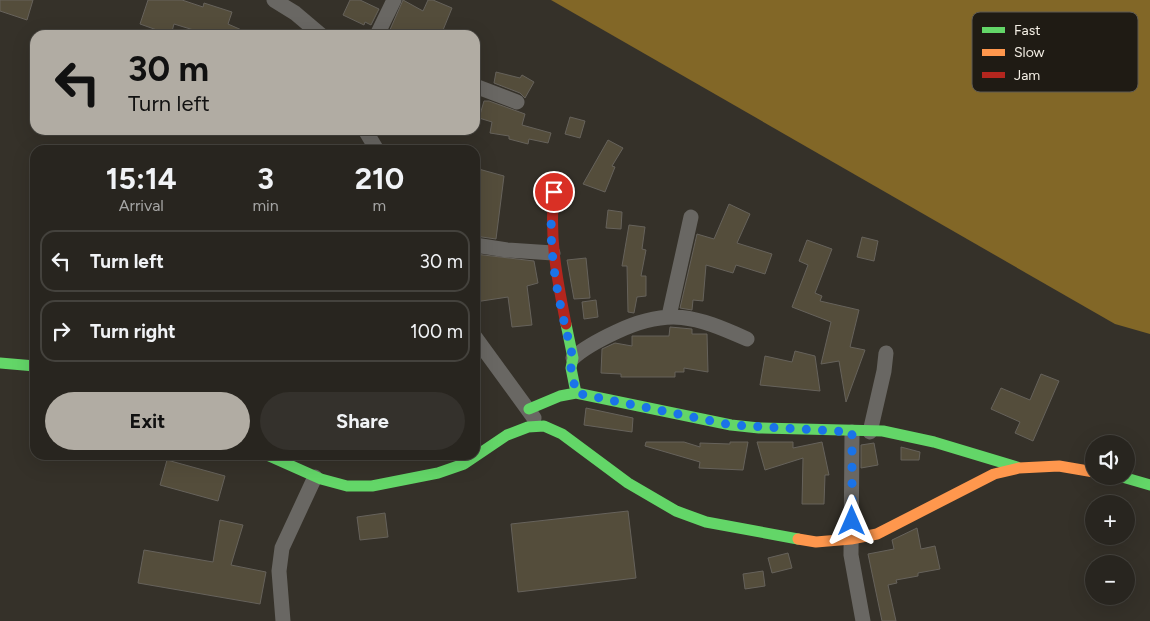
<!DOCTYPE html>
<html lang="en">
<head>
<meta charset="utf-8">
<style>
	:root { --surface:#28251f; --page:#34312c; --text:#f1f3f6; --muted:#a5a5a4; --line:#44423d; --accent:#b1aca3 }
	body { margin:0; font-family:Figtree,sans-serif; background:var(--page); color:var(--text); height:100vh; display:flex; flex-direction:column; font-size:19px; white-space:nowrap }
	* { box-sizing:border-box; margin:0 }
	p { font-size:16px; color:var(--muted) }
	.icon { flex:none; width:28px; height:28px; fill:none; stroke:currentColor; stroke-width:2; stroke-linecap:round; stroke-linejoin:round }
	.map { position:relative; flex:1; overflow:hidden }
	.drawer { position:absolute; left:30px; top:145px; width:450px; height:315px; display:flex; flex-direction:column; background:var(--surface); border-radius:15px; box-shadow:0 5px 20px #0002,0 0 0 1px var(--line) }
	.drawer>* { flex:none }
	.guide { position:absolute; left:30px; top:30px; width:450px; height:105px; border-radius:15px; box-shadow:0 5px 20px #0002,0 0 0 1px var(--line); background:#b1aca3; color:#111; overflow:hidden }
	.buttons { position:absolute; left:1085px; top:435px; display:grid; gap:10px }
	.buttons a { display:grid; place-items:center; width:50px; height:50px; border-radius:50%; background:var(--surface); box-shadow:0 5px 20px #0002,0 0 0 1px var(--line); font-size:25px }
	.pin { position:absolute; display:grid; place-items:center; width:42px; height:42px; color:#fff; margin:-21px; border:2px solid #fff; border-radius:50%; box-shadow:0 1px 5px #0007 }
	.me { position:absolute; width:55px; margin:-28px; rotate:0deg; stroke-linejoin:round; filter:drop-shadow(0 0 4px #0008) }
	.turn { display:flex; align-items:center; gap:18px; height:105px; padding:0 15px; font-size:22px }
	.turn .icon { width:65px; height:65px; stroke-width:2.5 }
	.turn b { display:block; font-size:35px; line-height:42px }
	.eta { display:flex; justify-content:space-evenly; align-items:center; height:85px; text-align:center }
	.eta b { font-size:30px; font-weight:700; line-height:35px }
	.action { display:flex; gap:10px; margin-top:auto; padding:10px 15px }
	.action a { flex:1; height:58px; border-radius:30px; background:var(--accent); color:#111; font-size:20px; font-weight:700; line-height:58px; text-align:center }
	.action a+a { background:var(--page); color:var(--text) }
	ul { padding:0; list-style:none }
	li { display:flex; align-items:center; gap:15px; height:62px; margin:0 10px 8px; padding:0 5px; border:2px solid var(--line); border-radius:15px }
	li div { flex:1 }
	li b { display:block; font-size:19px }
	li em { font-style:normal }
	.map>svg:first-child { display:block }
</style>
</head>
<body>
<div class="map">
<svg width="1150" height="621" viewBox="0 0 1150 621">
	<rect width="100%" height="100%" fill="#353129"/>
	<path fill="#826727" d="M551,0H1150V334L1115,324Z"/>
	<path fill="#544d3b" stroke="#66625b" d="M0,0H33L27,20L0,11Z
		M148,0H182L203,7L204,3L232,12L228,24L253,35H210L174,24L171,35L140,24Z
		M350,0H360L379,9L371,25L365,22L364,25L343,15Z
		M403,0L423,11L428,0H433L452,8L441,35H395L389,32Z
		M496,72L520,78L522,75L534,82L525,98L520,93L494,83Z
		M484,101H489L525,114L522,125L551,133L548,143L529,139L528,144L509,139V136L490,133L492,122L479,118Z
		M570,117L585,121L580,138L565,134Z
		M608,140L623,148L612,166L615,167L605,192L583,184Z
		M475,168L504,176L496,239L475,236Z
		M729,204L750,214L737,243L772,254L765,274L736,265L733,273L706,265L703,301L693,300L692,310L680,308L697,234L714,239Z
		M608,210L622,212L621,229L606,228Z
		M629,225L645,227L642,249L646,250L641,276H646V296L637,297L634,313L628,312L627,266H622Z
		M862,237L878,241L874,261L857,257Z
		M807,240L832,249L815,293L822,296L820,301L859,310L850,347L865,350L846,402L839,361L821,364L831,322L792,307L808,265L799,261Z
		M475,254L534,261L538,283L527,286L532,325L512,327L508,297L475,302Z
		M586,258L590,298L574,299L567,260Z
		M596,300L598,317L584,319L582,302Z
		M670,327L692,329V334H707L708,372L684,368V372H675V377H621V374L601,373L602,349L615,343L632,346V336H669Z
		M795,351L815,356L820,391L760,385L765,356L792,362Z
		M1041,374L1059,381L1033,441L1015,433L1020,422L991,409L1001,388L1030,400Z
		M586,408L633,418L632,432L584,425Z
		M646,442H684L700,447V443L730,444V442H748L743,470L699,468L700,462L645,446Z
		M757,442H793V448L822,442L829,475H825L824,504H802L803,458L765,470Z
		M874,443L878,465L861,468V445Z
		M901,447L920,452L919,460H901Z
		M167,460L225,476L218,501L160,485Z
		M628,511L636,578L518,592L511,524Z
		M385,513L388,537L360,540L357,517Z
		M220,520L243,525L231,565L266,572L260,604L138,583L144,550L213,562Z
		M917,528L921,549L935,546L940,569L918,573V576L896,580L897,583L888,585L896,621H882L868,554L894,549L892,540Z
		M788,553L792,568L772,573L768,558Z
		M763,571L765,586L745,589L743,574Z"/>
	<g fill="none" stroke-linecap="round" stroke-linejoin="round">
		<path stroke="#696763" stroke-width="15" d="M274,0L295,13L321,35
			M377,35L394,0
			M475,86L517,102
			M365,130L377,150
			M475,245L507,250L553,253
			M669,316L691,217
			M475,337L534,418
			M573,358C585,347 601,339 616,332C669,307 695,316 747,339
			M852,432L851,555L863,621
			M870,432L884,371L886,353
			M283,621L279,571L282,548L315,477"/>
		<path stroke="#63d668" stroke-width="11" d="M566,324L573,358L571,368L576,393
			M0,363L35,366
			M529,409L560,396L576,393L731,425L759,428L883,431L934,442L1017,467
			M267,455L321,479L347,486H372L438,473L464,464L507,435L528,427L544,426L562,434L628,483L676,511L706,522L798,539
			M1119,476L1150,485"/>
		<path stroke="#ff974d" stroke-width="11" d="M798,539L816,542L851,539L877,534L994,474L1019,468L1059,466L1094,472"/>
		<path stroke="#b3261e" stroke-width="11" d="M554,192C549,237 557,279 566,324"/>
	</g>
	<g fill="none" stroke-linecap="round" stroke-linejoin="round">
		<path stroke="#1a73e8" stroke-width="9" stroke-dasharray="0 16.2" d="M554,192C545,246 559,302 572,354L571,368L576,393L731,425L852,432V521"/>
	</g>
	<rect x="972" y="12" width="166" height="80" rx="8" fill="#1f1b14" stroke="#5f5b53" stroke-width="1"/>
	<rect x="982" y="27" width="23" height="6" fill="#63d668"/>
	<rect x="982" y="49" width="23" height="7" fill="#ff974d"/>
	<rect x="982" y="72" width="23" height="6" fill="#b3261e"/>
	<g font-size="14" fill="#f4efe5">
		<text x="1014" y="35">Fast</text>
		<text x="1014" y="57">Slow</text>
		<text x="1014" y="80">Jam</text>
	</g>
</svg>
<div class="buttons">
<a><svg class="icon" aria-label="sound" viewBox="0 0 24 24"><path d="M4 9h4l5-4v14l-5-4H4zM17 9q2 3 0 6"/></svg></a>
<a>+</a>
<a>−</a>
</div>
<div class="pin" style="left:554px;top:192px;background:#d93025"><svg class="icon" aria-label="arrive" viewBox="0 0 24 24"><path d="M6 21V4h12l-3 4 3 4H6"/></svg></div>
<svg class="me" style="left:852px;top:521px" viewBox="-20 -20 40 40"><path d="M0-17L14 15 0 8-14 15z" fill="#1a73e8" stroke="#fff" stroke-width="4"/></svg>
<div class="guide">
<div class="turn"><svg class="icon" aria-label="left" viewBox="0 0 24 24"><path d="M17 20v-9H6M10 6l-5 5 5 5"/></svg><div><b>30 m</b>Turn left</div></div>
</div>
<section class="drawer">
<div class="eta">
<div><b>15:14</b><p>Arrival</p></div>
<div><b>3</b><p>min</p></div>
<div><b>210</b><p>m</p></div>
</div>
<ul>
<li><svg class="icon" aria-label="left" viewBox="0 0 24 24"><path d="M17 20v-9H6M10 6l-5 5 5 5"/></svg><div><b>Turn left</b></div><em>30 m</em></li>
<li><svg class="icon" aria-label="right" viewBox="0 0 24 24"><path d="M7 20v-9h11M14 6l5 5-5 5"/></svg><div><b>Turn right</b></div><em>100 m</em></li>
</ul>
<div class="action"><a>Exit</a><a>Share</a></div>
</section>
</div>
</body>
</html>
